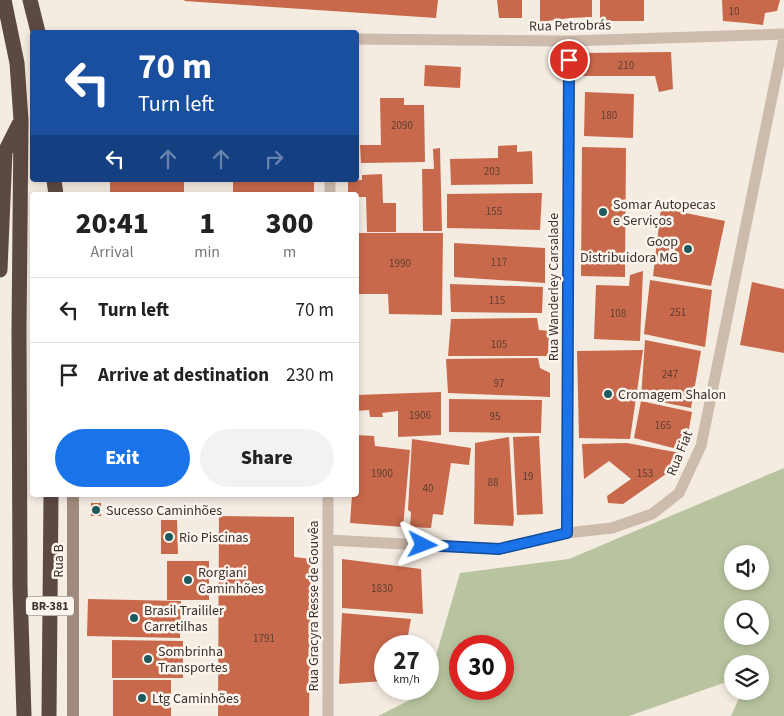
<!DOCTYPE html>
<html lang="en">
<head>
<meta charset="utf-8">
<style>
	:root { --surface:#fff; --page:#f2f2f2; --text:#222; --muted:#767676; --line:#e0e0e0; --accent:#1a73e8 }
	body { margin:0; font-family:"Source Sans 3",sans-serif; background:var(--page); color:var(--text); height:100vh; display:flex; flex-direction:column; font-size:19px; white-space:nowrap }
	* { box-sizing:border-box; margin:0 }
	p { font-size:16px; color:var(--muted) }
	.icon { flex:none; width:28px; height:28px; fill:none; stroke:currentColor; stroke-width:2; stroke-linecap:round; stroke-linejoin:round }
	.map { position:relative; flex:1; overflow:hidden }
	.side { position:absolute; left:30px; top:192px; width:329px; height:305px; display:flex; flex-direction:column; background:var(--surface); border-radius:5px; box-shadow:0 2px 8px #0003 }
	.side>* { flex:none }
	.guide { position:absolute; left:30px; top:30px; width:329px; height:152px; border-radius:5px; box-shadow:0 2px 8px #0003; background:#1a4fa0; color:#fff; overflow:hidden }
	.fabs { position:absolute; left:724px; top:545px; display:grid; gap:10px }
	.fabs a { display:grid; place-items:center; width:45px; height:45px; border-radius:50%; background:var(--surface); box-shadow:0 2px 8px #0003; font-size:25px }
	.speed { position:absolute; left:374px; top:635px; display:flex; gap:10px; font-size:25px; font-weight:700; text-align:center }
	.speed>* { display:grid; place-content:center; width:65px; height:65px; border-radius:50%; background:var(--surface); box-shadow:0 2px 8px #0003; line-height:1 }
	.speed small { font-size:12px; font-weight:400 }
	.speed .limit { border:8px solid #d22; background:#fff; color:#111 }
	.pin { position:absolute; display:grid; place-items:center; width:42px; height:42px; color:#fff; margin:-21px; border:2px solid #fff; border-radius:50%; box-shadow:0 1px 5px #0007 }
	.me { position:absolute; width:55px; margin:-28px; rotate:93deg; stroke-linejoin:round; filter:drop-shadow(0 0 4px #0008) }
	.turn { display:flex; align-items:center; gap:18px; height:105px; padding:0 25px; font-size:22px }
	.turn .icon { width:65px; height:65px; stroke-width:2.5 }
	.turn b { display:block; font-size:35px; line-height:42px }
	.lanes { display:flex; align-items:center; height:48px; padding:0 25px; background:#0003; justify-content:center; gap:25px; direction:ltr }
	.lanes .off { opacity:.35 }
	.eta { display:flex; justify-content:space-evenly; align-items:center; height:85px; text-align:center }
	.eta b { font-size:30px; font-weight:800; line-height:35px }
	.cta { display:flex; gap:10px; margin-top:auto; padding:10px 25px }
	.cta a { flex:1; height:58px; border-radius:30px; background:var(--accent); color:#fff; font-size:20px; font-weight:800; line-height:58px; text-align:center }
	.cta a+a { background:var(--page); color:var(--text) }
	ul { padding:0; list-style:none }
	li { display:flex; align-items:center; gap:15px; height:65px; padding:0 25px; border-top:1px solid var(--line) }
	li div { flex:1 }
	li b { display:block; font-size:19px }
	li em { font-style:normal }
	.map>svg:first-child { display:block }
</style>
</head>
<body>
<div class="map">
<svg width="784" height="716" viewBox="0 0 784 716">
	<rect width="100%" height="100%" fill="#f4ebe1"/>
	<path fill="#b8c4a0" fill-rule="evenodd" d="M784,468V716H731L742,691H760V664H732V680L629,716H378L424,693L426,689H428V683L460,573L569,559ZM732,554H760V581H732ZM732,609H760V636H732ZM460,646H502V689H460Z"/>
	<path fill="#c8694b" d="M185,0H438L436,18L184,1Z
		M497,0H522V18H499Z
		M540,0H592V17L570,18L540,22Z
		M600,0H644V21H600Z
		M722,0H780L777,11L765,13L763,25L746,23L723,21Z
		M671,52L673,89L659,92L655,76H580V53Z
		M425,65L461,67L460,88L424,86Z
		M585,92L634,94L633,138L584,136Z
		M380,98H404V105H424L425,162L361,163L360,145H381Z
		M517,145V152L532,151L533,184L451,185L450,159L498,158V146Z
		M582,147L626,148L625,277L581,276Z
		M440,148L442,231H423L422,169H434L433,149Z
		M382,174L383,203H396V232H367L366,197H356V195H348V180H362V175Z
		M110,180H184V195H110Z
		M233,180H314V195H233Z
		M542,193L540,230L447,228V194Z
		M661,208L725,221L711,286L653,276Z
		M356,233H443L442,315L389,314L388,294H356Z
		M454,243L545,248V283L454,277Z
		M643,271L640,341L594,339L596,285L629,286L630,275Z
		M650,280L712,290L705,347L644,334Z
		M752,282L784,289V353L740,345Z
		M450,284L543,287L542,313L451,312Z
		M537,318L539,330L549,331L548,356H448L451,319Z
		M645,340L701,351L691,408L641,398Z
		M643,350L630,439L579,438L577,351Z
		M538,358L540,368L550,373V397L448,393L446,359Z
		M441,392V435L398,437V411L382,413L383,417H370L369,410L356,411V395Z
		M449,399L542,400L541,433L449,432Z
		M641,401L692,412L685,451L634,438Z
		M356,435L374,436L375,446L410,450L403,527L350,523L352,495H356Z
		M539,436L543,514L517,515L513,437Z
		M509,437L514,520L513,526L474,524L475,443Z
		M412,439L471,448L469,465L451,463L443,515L433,514L431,528L410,527L411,512L408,510Z
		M627,443L680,453L676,467L623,504L608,503L607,496L631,479L609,461L584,479L582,444Z
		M91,503H101V516H91Z
		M219,516L294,517V557L311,559L309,716H218Z
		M161,520H177L178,554H161Z
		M342,559L421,569L423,614L342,608Z
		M167,561H209V600H167Z
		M88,599L181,601L180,638L87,636Z
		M342,613L411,619L406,646H385V681L339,684Z
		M112,640L183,641V678H112Z
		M113,680H171V716H113Z"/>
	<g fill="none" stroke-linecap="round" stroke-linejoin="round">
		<path stroke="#cdbbac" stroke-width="11" d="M356,39L569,41L784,34
			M330,195V180
			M328,495V716
			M567,533L569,41
			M328,540L499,549L567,533L612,528L652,514L679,493L701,446L784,38"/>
		<path stroke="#a18a7d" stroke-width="12" d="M73,495V716"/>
		<path stroke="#5c4a42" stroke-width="15" d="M4,0L17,63L21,120L19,330L20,587L24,716
			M30,0L38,32
			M54,180L56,195
			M0,270L5,152L19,124
			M49,716L51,495"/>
	</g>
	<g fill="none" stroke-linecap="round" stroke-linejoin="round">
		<defs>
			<path id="route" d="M423,545L499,549L567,533L569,60"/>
		</defs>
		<use href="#route" stroke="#114b97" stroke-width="12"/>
		<use href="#route" stroke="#1a73e8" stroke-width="9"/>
	</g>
	<g fill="#1f5a5e" stroke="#fbf5ee" stroke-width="2">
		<circle cx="603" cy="212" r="5"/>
		<circle cx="688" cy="249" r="5"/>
		<circle cx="608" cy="394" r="5"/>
		<circle cx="96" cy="510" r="5"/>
		<circle cx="169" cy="537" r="5"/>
		<circle cx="188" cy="580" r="5"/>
		<circle cx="134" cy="618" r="5"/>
		<circle cx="148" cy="659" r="5"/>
		<circle cx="142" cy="698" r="5"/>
	</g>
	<g text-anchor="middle" stroke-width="5" stroke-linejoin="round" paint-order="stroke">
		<g font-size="11" fill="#5e3e33">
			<text x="734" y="15">10</text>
			<text x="626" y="69">210</text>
			<text x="609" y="119">180</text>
			<text x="402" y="129">2090</text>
			<text x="492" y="175">203</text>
			<text x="494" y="215">155</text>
			<text x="499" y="266">117</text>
			<text x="400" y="267">1990</text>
			<text x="497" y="304">115</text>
			<text x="678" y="316">251</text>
			<text x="618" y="317">108</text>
			<text x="499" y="348">105</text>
			<text x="670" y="378">247</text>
			<text x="499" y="387">97</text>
			<text x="420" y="419">1906</text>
			<text x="495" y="420">95</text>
			<text x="663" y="429">165</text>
			<text x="382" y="477">1900</text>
			<text x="645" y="477">153</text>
			<text x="528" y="480">19</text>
			<text x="493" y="486">88</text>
			<text x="428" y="492">40</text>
			<text x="382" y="592">1830</text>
			<text x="264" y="642">1791</text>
		</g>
		<rect fill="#fbf5ee" stroke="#756b66" stroke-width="1" x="26" y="596.5" width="48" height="19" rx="4"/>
		<g font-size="12" font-weight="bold" fill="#3b302b">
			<text x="50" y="610">BR-381</text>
		</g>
		<g font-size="14" fill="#3b302b" stroke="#fbf5ee">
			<text transform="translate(570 25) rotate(-1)" y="5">Rua Petrobrás</text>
			<text transform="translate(553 287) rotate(-90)" y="5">Rua Wanderley Carsalade</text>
			<text transform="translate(679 453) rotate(-68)" y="5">Rua Fiat</text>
			<text transform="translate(58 561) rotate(-90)" y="5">Rua B</text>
			<text transform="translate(313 606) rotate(-90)" y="5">Rua Gracyra Resse de Gouvêa</text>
		</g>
		<g font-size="14" fill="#3b302b" stroke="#fbf5ee" text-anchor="start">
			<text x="613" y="209">Somar Autopecas<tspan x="613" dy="16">e Serviços</tspan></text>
			<text x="678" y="246" text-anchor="end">Goop<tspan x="678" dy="16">Distribuidora MG</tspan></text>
			<text x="618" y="399">Cromagem Shalon</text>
			<text x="106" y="515">Sucesso Caminhões</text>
			<text x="179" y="542">Rio Piscinas</text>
			<text x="198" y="577">Rorgiani<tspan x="198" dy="16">Caminhões</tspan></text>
			<text x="144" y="615">Brasil Traililer<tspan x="144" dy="16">Carretilhas</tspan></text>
			<text x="158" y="656">Sombrinha<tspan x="158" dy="16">Transportes</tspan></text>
			<text x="152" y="703">Ltg Caminhões</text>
		</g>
	</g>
</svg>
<div class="fabs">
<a><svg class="icon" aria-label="sound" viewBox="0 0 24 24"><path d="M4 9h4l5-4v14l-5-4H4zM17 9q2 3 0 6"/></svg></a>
<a><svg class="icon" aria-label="search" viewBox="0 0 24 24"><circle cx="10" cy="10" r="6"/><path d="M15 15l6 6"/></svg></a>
<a><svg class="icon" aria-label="layers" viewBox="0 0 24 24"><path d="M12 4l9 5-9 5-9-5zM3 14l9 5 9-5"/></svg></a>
</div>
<div class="speed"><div>27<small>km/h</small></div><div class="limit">30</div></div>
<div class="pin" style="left:569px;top:60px;background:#d93025"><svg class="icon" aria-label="arrive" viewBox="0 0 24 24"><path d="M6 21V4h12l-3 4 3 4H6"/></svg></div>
<svg class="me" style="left:423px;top:545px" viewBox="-20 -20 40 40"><path d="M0-17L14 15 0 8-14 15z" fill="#1a73e8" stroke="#fff" stroke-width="4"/></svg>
<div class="guide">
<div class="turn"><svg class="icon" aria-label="left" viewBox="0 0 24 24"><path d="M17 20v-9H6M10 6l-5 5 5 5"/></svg><div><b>70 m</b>Turn left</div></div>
<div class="lanes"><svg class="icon" aria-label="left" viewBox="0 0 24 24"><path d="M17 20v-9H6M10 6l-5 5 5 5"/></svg><svg class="icon off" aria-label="ahead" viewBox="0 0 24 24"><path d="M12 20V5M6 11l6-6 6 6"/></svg><svg class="icon off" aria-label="ahead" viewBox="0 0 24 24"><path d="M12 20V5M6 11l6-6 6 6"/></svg><svg class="icon off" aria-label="right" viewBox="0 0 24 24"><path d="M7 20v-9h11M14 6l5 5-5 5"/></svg></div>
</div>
<section class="side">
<div class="eta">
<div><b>20:41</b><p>Arrival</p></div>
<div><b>1</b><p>min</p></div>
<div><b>300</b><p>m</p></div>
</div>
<ul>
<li><svg class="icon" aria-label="left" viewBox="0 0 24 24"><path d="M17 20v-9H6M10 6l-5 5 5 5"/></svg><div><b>Turn left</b></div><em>70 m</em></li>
<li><svg class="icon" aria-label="arrive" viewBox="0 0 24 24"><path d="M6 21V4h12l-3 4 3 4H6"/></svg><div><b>Arrive at destination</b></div><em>230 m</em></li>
</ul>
<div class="cta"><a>Exit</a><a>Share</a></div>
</section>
</div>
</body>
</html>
